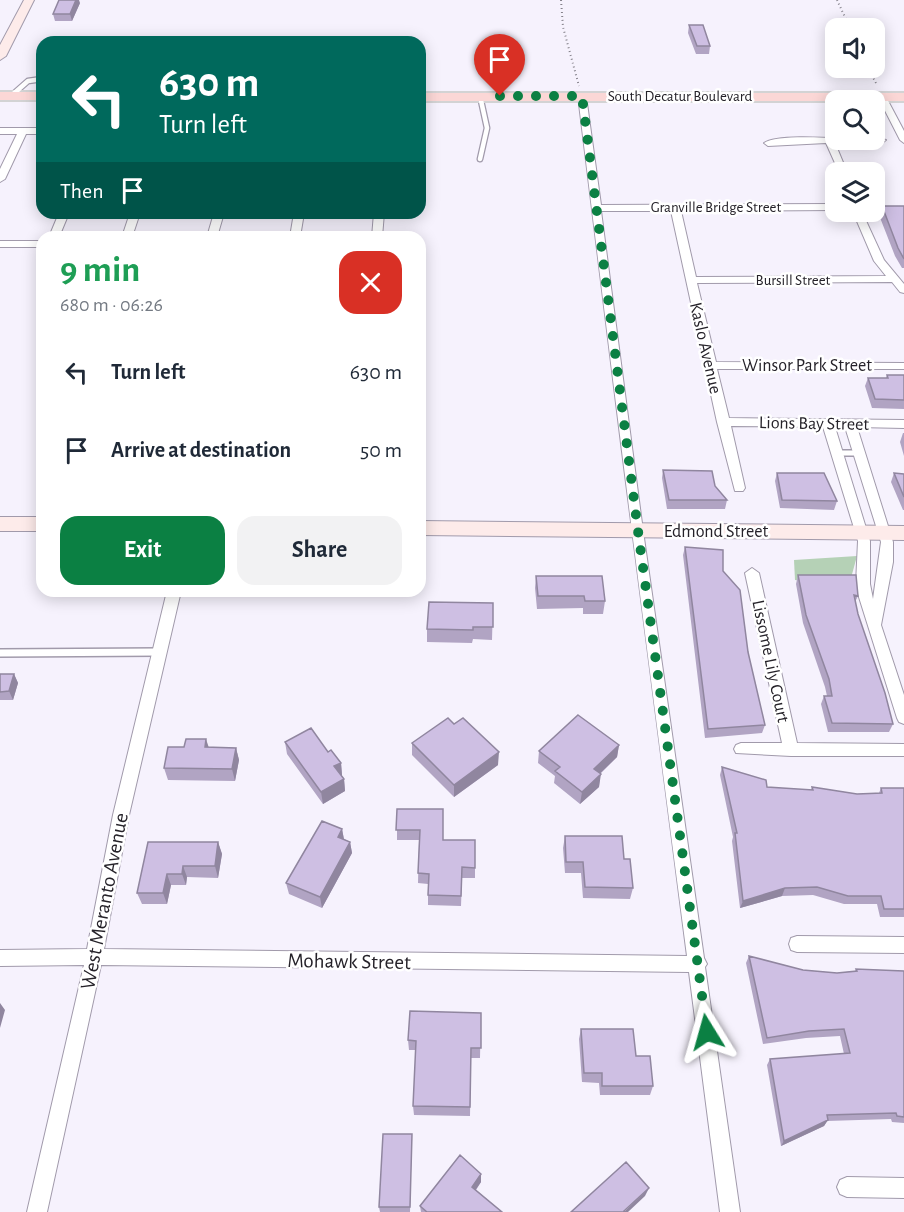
<!DOCTYPE html>
<html lang="en">
<head>
<meta charset="utf-8">
<style>
	:root { --surface:#fff; --page:#f2f2f3; --text:#1f2937; --muted:#747a83; --accent:#0b8043 }
	body { margin:0; font-family:"Alegreya Sans",sans-serif; background:var(--page); color:var(--text); height:100vh; display:flex; flex-direction:column; font-size:22px; white-space:nowrap }
	* { box-sizing:border-box; margin:0 }
	p { font-size:20px; color:var(--muted) }
	.icon { flex:none; width:33px; height:33px; fill:none; stroke:currentColor; stroke-width:2; stroke-linecap:round; stroke-linejoin:round }
	.map { position:relative; flex:1; overflow:hidden }
	.drawer { position:absolute; left:36px; top:231px; width:390px; height:366px; display:flex; flex-direction:column; background:var(--surface); border-radius:18px; box-shadow:0 3px 15px #0003 }
	.drawer>* { flex:none }
	.hud { position:absolute; left:36px; top:36px; width:390px; height:183px; border-radius:18px; box-shadow:0 3px 15px #0003; background:#00695c; color:#fff; overflow:hidden }
	.fabs { position:absolute; left:825px; top:18px; display:grid; gap:12px }
	.fabs a { display:grid; place-items:center; width:60px; height:60px; border-radius:12px; background:var(--surface); box-shadow:0 3px 15px #0003; font-size:30px }
	.pin { position:absolute; display:grid; place-items:center; width:51px; height:51px; color:#fff; margin:-62px -26px; border-radius:50% 50% 50% 0; rotate:-45deg; box-shadow:0 0 6px #0007 }
	.pin .icon { rotate:45deg }
	.me { position:absolute; width:66px; margin:-33px; rotate:352deg; stroke-linejoin:round; filter:drop-shadow(0 0 4px #0008) }
	.turn { display:flex; align-items:center; gap:21px; height:126px; padding:0 24px; font-size:27px }
	.turn .icon { width:78px; height:78px; stroke-width:2.5 }
	.turn b { display:block; font-size:42px; line-height:51px }
	.then { display:flex; align-items:center; height:57px; padding:0 24px; background:#0003; gap:12px; font-size:22px }
	.round { display:grid; place-items:center; flex:none; width:63px; height:63px; border-radius:18px; background:var(--page) }
	.overview { display:flex; align-items:center; justify-content:space-between; height:102px; padding:0 24px }
	h1 { font-size:36px; font-weight:700; line-height:45px; color:#1e9e55 }
	.button { display:flex; gap:12px; margin-top:auto; padding:12px 24px }
	.button a { flex:1; height:69px; border-radius:18px; background:var(--accent); color:#fff; font-size:24px; font-weight:700; line-height:69px; text-align:center }
	.button a+a { background:var(--page); color:var(--text) }
	ul { padding:0; list-style:none }
	li { display:flex; align-items:center; gap:18px; height:78px; padding:0 24px }
	li div { flex:1 }
	li b { display:block; font-size:22px }
	li em { font-style:normal }
	.map>svg:first-child { display:block }
</style>
</head>
<body>
<div class="map">
<svg width="904" height="1212" viewBox="0 0 904 1212">
	<rect width="100%" height="100%" fill="#f6f2fd"/>
	<path fill="#b5d1b6" d="M857,556L851,578L823,584L795,580L794,560Z"/>
	<g fill="none" stroke-linecap="round" stroke-linejoin="round">
		<defs>
			<path id="lane-far2" d="M11,96L28,81L42,79
				M480,96L487,128L480,159"/>
			<path id="lane-far1" d="M837,453H859"/>
			<path id="lane" d="M0,653L159,652"/>
			<path id="street" d="M582,93L586,96L601,205L836,204V210L681,211L696,277L886,276L874,261L853,212H862L884,260L904,284V293L900,292L892,282L697,283L716,362L904,363V369H717L729,418L904,420V428L857,427L893,542V562L881,625L904,695V724L899,722L897,718L858,594L856,584L858,541L823,427L731,426L745,488L743,491H735L717,422L671,211H601L643,531L704,958L707,964L705,967L740,1212H720L689,972L101,965L47,1212H27L84,965L0,966V950L87,949L113,815L167,591H181L129,815L104,949L687,956C649,669 613,383 578,96ZM835,427H845L881,542L873,599L870,584V541Z
				M879,95L886,97L904,131V143L900,140L878,97Z
				M0,128H42V134H26L5,179L0,182V169L17,134H0Z
				M874,137L886,140L882,143H835L847,172H839L826,143L768,146L764,143C779,132 852,140 874,140Z
				M59,213H69L59,237H49Z
				M130,213H140L132,237H122Z
				M214,213H224L217,237H207Z
				M294,213H304L300,237H290Z
				M374,213H384L382,237H372Z
				M0,241H42V247H0Z
				M752,568L759,573L797,743L904,744V756H791L736,753L734,749L736,745L741,743H782L745,573Z
				M797,936L904,937V953L797,952L791,950L789,944L791,938Z
				M847,1177L904,1178V1198L847,1197L840,1194L837,1187L840,1180Z"/>
			<path id="secondary" d="M24,0H34L6,56L0,60V45Z
				M0,517H42V531H0Z
				M420,521L904,526V540L420,535Z"/>
			<path id="primary" d="M0,92H42V100H0Z
				M420,93H904V101H420Z"/>
		</defs>
		<use href="#lane-far2" stroke="#a19aab" stroke-width="7"/>
		<use href="#lane-far1" stroke="#a19aab" stroke-width="8"/>
		<use href="#lane" stroke="#a19aab" stroke-width="10"/>
		<use href="#street" stroke="#a19aab" stroke-width="2"/>
		<use href="#secondary" stroke="#a19aab" stroke-width="2"/>
		<use href="#primary" stroke="#d3d3d4" stroke-width="4"/>
		<path stroke="#85828b" stroke-width="2" stroke-dasharray="1 3" stroke-linecap="butt" d="M561,0L563,27L579,86
			M837,0L850,28
			M868,68L877,85"/>
		<use href="#lane-far2" stroke="#fff" stroke-width="4.5"/>
		<use href="#lane-far1" stroke="#fff" stroke-width="5"/>
		<use href="#lane" stroke="#fff" stroke-width="7"/>
		<use href="#street" fill="#fff" fill-rule="evenodd"/>
		<use href="#secondary" fill="#fdebea" fill-rule="evenodd"/>
		<use href="#primary" fill="#fbd7d6" fill-rule="evenodd"/>
	</g>
	<path fill="#b1a4c3" d="M80,3L72,21H55L53,14Z
		M689,25L710,46L709,54H696L688,33Z
		M882,206H904V268H902L895,256L879,215Z
		M887,375H904V409L872,408L865,386L868,378H886Z
		M903,433H904V456L900,442Z
		M663,470L715,486L727,500L725,509H667L662,478Z
		M777,473L837,501L834,510L780,508L775,481Z
		M894,473L904,474V510H903L891,482Z
		M685,547L723,571L748,652L765,725L762,733L705,738L683,555Z
		M798,575L858,596L855,602L858,614L893,724L889,732H828L821,704L824,696H827L825,687L803,623L796,584Z
		M536,576L605,601L603,614H583V608L537,609L535,588Z
		M493,603L492,640L473,639L472,643L427,642V629Z
		M0,674H14L18,683L13,700H0Z
		M285,742L328,752L341,763L342,775H341L344,779L345,791L323,804L287,754Z
		M412,743L498,765L454,797L412,755Z
		M619,745L617,757L600,774L599,787L580,804L554,783L555,776L538,763L539,751Z
		M209,747L236,748L239,760L235,781L168,780L164,768Z
		M722,767L767,787L811,790L812,787L857,794L879,793L881,788H904V917H880L877,904H844L813,895L782,896L740,908L732,841L733,837L720,775Z
		M397,809L443,840H475V878H462L461,906L428,905V884L418,883L419,840H397Z
		M342,829L344,839L350,842L352,853L322,908L289,894L286,883Z
		M565,836L624,859L633,888L630,899L583,898L581,873H565L563,848Z
		M148,842H218L222,854L218,878L187,877L186,885H171L167,904H142L137,893Z
		M749,956L803,970L837,973L855,971L856,969L904,971V1123L892,1122L891,1119L827,1121L824,1126L781,1146L767,1065L770,1059L844,1054L840,1036L806,1038L763,1044L746,963Z
		M481,1013L480,1058H471L470,1116L414,1115L413,1106L416,1050H409L408,1040Z
		M581,1029L636,1056L653,1086L650,1095H600L599,1083L582,1082L579,1039Z
		M412,1134L410,1212H380L379,1207Z
		M481,1174V1182L476,1190L502,1212H421L420,1206Z"/>
	<path fill="#90869f" d="M76,0H79L80,3L72,21L70,14Z
		M14,674L18,683L13,700L9,691Z
		M206,739L210,751L205,747Z
		M619,745L617,757L592,781L594,769Z
		M236,748L239,760L235,781L232,769Z
		M499,752L498,765L454,797V785Z
		M341,763L342,775L336,778L334,766Z
		M601,774L599,787L580,804L582,792Z
		M344,779L345,791L323,804L321,792Z
		M342,829L344,840L338,837Z
		M218,842L222,854L218,878L215,866Z
		M350,842L352,853L322,908L320,897Z
		M183,866L187,877L186,885L182,874Z
		M167,874L171,885L167,904L163,893Z
		M785,888L782,896L740,908L743,901Z
		M0,1003L5,1010L0,1028Z
		M828,1120L824,1126L781,1146L784,1141Z
		M481,1174V1182L472,1195V1187Z
		M649,1188L645,1196L628,1212H624Z"/>
	<path fill="#cebfe3" stroke="#90869f" stroke-width="1.5" d="M59,0H76L70,14H53Z
		M689,25H703L710,46H697Z
		M882,206H904V259L898,248Z
		M887,375H904V400L875,399L868,378H888Z
		M663,470L712,471L715,486L727,500H669Z
		M777,473H824L837,501L782,500Z
		M894,473L904,474V497Z
		M685,547L723,550V571L740,590L748,652L765,725L708,729Z
		M798,575H856L858,596L854,595L858,614L885,693L893,724L832,723L824,696H832L829,679L806,615Z
		M536,576H602L605,601H585L584,596H538Z
		M429,602L493,603V627H473V630L427,629Z
		M0,674H14L9,691L0,692Z
		M578,715L619,745L594,769L601,774L582,792L555,771L560,767L539,751Z
		M448,718L454,724L463,718L499,752L454,785L412,743Z
		M311,728L328,752L331,750L341,763L334,766L344,779L321,792L285,742Z
		M186,739H206L205,747L236,748L232,769L164,768L168,747H184Z
		M722,767L766,780L767,787L813,790L812,787L857,794L882,793L881,788H904V909H884L881,896H848L817,887L785,888L743,901L735,833H737Z
		M397,809H443V840H475V868L462,867L461,896L428,895L429,874L418,873L420,830H396Z
		M322,821L342,829L338,837L350,842L320,897L286,883Z
		M565,836H622L624,859H630L633,888L585,887L583,862H566Z
		M148,842H218L215,866H183L182,874H167L163,893H137Z
		M749,956L803,970L837,973L857,971L856,969L904,971V1117L897,1116L896,1113L827,1115L828,1120L784,1141L770,1059L850,1053L844,1029L809,1031L767,1038Z
		M410,1011L481,1013V1048H471L470,1107L413,1106L416,1041L408,1040Z
		M581,1029H633L636,1056H650L653,1086H602V1073H584Z
		M383,1134H412L410,1207H379Z
		M460,1155L481,1174L472,1187L502,1212H427L420,1206Z
		M626,1162L649,1188L624,1211L625,1212H571Z"/>
	<g fill="none" stroke-linecap="round" stroke-linejoin="round">
		<path stroke="#0b8043" stroke-width="10" stroke-dasharray="0 18" d="M500,96H582L638,531L707,1032"/>
	</g>
	<g text-anchor="middle" stroke-width="5" stroke-linejoin="round" paint-order="stroke">
		<g font-size="15" fill="#252229" stroke="#fff">
			<text x="680" y="101">South Decatur Boulevard</text>
			<text x="716" y="212">Granville Bridge Street</text>
			<text x="793" y="285">Bursill Street</text>
		</g>
		<g font-size="18" fill="#252229" stroke="#fff">
			<text transform="translate(706 348) rotate(77)" y="6">Kaslo Avenue</text>
			<text x="807" y="371">Winsor Park Street</text>
			<text transform="translate(814 423) rotate(1)" y="6">Lions Bay Street</text>
			<text x="716" y="537">Edmond Street</text>
			<text transform="translate(771 661) rotate(78)" y="6">Lissome Lily Court</text>
		</g>
		<g font-size="21" fill="#252229" stroke="#fff">
			<text transform="translate(104 901) rotate(-79)" y="7">West Meranto Avenue</text>
			<text transform="translate(349 961) rotate(1)" y="7">Mohawk Street</text>
		</g>
	</g>
</svg>
<div class="fabs">
<a><svg class="icon" aria-label="sound" viewBox="0 0 24 24"><path d="M4 9h4l5-4v14l-5-4H4zM17 9q2 3 0 6"/></svg></a>
<a><svg class="icon" aria-label="search" viewBox="0 0 24 24"><circle cx="10" cy="10" r="6"/><path d="M15 15l6 6"/></svg></a>
<a><svg class="icon" aria-label="layers" viewBox="0 0 24 24"><path d="M12 4l9 5-9 5-9-5zM3 14l9 5 9-5"/></svg></a>
</div>
<div class="pin" style="left:500px;top:96px;background:#d93025"><svg class="icon" aria-label="arrive" viewBox="0 0 24 24"><path d="M6 21V4h12l-3 4 3 4H6"/></svg></div>
<svg class="me" style="left:707px;top:1032px" viewBox="-20 -20 40 40"><path d="M0-17L14 15 0 8-14 15z" fill="#0b8043" stroke="#fff" stroke-width="4"/></svg>
<div class="hud">
<div class="turn"><svg class="icon" aria-label="left" viewBox="0 0 24 24"><path d="M17 20v-9H6M10 6l-5 5 5 5"/></svg><div><b>630 m</b>Turn left</div></div>
<div class="then">Then<svg class="icon" aria-label="arrive" viewBox="0 0 24 24"><path d="M6 21V4h12l-3 4 3 4H6"/></svg></div>
</div>
<section class="drawer">
<div class="overview"><div><h1>9 min</h1><p>680 m · 06:26</p></div><a class="round" style="background:#d93025;color:#fff"><svg class="icon" aria-label="close" viewBox="0 0 24 24"><path d="M6 6l12 12M18 6L6 18"/></svg></a></div>
<ul>
<li><svg class="icon" aria-label="left" viewBox="0 0 24 24"><path d="M17 20v-9H6M10 6l-5 5 5 5"/></svg><div><b>Turn left</b></div><em>630 m</em></li>
<li><svg class="icon" aria-label="arrive" viewBox="0 0 24 24"><path d="M6 21V4h12l-3 4 3 4H6"/></svg><div><b>Arrive at destination</b></div><em>50 m</em></li>
</ul>
<div class="button"><a>Exit</a><a>Share</a></div>
</section>
</div>
</body>
</html>
